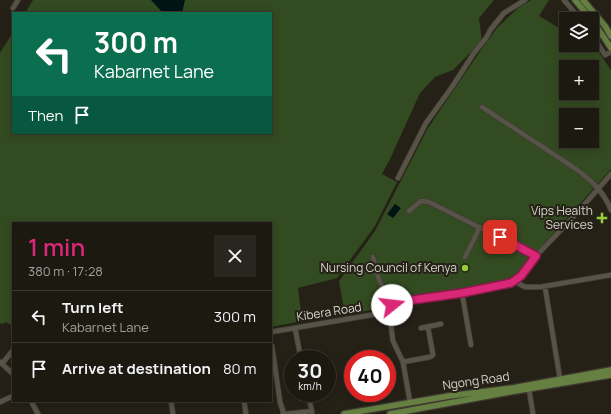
<!DOCTYPE html>
<html lang="en">
<head>
<meta charset="utf-8">
<style>
	:root { --surface:#1c1911; --page:#29261f; --text:#f1f3f6; --muted:#a0a09f; --line:#3a3831; --accent:#db2777 }
	body { margin:0; font-family:Manrope,sans-serif; background:var(--page); color:var(--text); height:100vh; display:flex; flex-direction:column; font-size:15px; white-space:nowrap }
	* { box-sizing:border-box; margin:0 }
	p { font-size:13px; color:var(--muted) }
	.icon { flex:none; width:22px; height:22px; fill:none; stroke:currentColor; stroke-width:2; stroke-linecap:round; stroke-linejoin:round }
	.map { position:relative; flex:1; overflow:hidden }
	.sheet { position:absolute; left:12px; top:222px; width:260px; height:180px; display:flex; flex-direction:column; background:var(--surface); border-radius:0px; box-shadow:0 2px 10px #0003,0 0 0 1px var(--line) }
	.sheet>* { flex:none }
	.hud { position:absolute; left:12px; top:12px; width:260px; height:122px; border-radius:0px; box-shadow:0 2px 10px #0003,0 0 0 1px var(--line); background:#0b6e4f; color:#fff; overflow:hidden }
	.tools { position:absolute; left:559px; top:12px; display:grid; gap:8px }
	.tools a { display:grid; place-items:center; width:40px; height:40px; border-radius:0px; background:var(--surface); box-shadow:0 2px 10px #0003,0 0 0 1px var(--line); font-size:20px }
	.speed { position:absolute; left:284px; top:350px; display:flex; gap:8px; font-size:20px; font-weight:700; text-align:center }
	.speed>* { display:grid; place-content:center; width:52px; height:52px; border-radius:50%; background:var(--surface); box-shadow:0 2px 10px #0003,0 0 0 1px var(--line); line-height:1 }
	.speed small { font-size:10px; font-weight:400 }
	.speed .limit { border:6px solid #d22; background:#fff; color:#111 }
	.pin { position:absolute; display:grid; place-items:center; width:34px; height:34px; color:#fff; margin:-17px; border-radius:8px; box-shadow:0 2px 6px #0006 }
	.me { position:absolute; width:44px; margin:-22px; rotate:74deg; stroke-linejoin:round; filter:drop-shadow(0 0 3px #0008) }
	.turn { display:flex; align-items:center; gap:14px; height:84px; padding:0 16px; font-size:18px }
	.turn .icon { width:52px; height:52px; stroke-width:2.5 }
	.turn b { display:block; font-size:28px; line-height:34px }
	.then { display:flex; align-items:center; height:38px; padding:0 16px; background:#0003; gap:8px; font-size:15px }
	.round { display:grid; place-items:center; flex:none; width:42px; height:42px; border-radius:0px; background:var(--page) }
	.headline { display:flex; align-items:center; justify-content:space-between; height:68px; padding:0 16px }
	h1 { font-size:24px; font-weight:600; line-height:30px; color:var(--accent) }
	ul { padding:0; list-style:none }
	li { display:flex; align-items:center; gap:12px; height:52px; padding:0 16px; border-top:1px solid var(--line) }
	li div { flex:1 }
	li b { display:block; font-size:15px }
	li em { font-style:normal }
	.map>svg:first-child { display:block }
</style>
</head>
<body>
<div class="map">
<svg width="611" height="414" viewBox="0 0 611 414">
	<rect width="100%" height="100%" fill="#252117"/>
	<path fill="#334b21" fill-rule="evenodd" d="M33,0H494L479,18L482,41L453,70L435,77L420,93L390,159L382,174L397,182L375,226L337,278L298,288L302,321L271,327V223H13V326L6,322L2,324L0,323V53L13,32V133H271V13H25Z
		M531,0H549L539,16L566,32V45H592V42L611,70V169L542,246L517,277L511,281L383,301L382,308L345,315L339,281L375,231L428,128L481,50L497,28L518,8ZM566,67H592V93H566ZM566,115H592V141H566Z"/>
	<path fill="#001416" d="M151,0H185L182,13H163Z
		M395,204L401,208L393,218L387,214Z"/>
	<g fill="none" stroke-linecap="round" stroke-linejoin="round">
		<defs>
			<path id="minor" d="M564,0L580,19
				M13,8L18,0
				M592,34L605,55L611,52
				M482,107L576,169C591,180 604,192 611,210
				M398,178L426,123L452,87L474,53L486,38L491,29L504,13L525,0
				M409,211L421,201L429,202L536,256
				M373,257L378,277L391,307
				M465,257L480,227
				M514,281L525,287H540L611,275
				M545,287L560,379
				M462,293L471,345
				M295,328L301,359
				M421,328L441,324
				M271,332L389,312
				M272,346L280,402L283,411V414
				M0,362L13,374
				M403,362L430,357L433,355L428,327
				M2,364L13,350
				M529,389L533,414
				M308,393L312,412
				M31,401L38,414
				M171,401L173,414
				M244,401L246,414
				M0,402L13,396
				M410,402L403,362L393,341L389,312L391,307L396,304L405,301L462,293L501,285L514,281L521,275L536,256L577,213L611,174
				M286,414L312,411"/>
			<path id="major" d="M575,0L591,19
				M583,0L605,26L611,36
				M592,20L611,48
				M344,414L449,396L513,388L611,370
				M390,414L504,393L611,375"/>
		</defs>
		<use href="#minor" stroke="#3f3b33" stroke-width="6"/>
		<use href="#major" stroke="#3f3b33" stroke-width="8"/>
		<use href="#minor" stroke="#585347" stroke-width="4.5"/>
		<use href="#major" stroke="#668042" stroke-width="5.5"/>
	</g>
	<g fill="none" stroke-linecap="round" stroke-linejoin="round">
		<defs>
			<path id="route" d="M392,305L405,301L462,293L511,283L521,276L536,256L500,237"/>
		</defs>
		<use href="#route" stroke="#8e194d" stroke-width="10"/>
		<use href="#route" stroke="#db2777" stroke-width="7"/>
	</g>
	<g fill="#96cc3a" stroke="#252117" stroke-width="1.5">
		<path d="M600 212h4v4h4v4h-4v4h-4v-4h-4v-4h4z"/>
		<circle cx="465" cy="268" r="4"/>
	</g>
	<g text-anchor="middle" stroke-width="4" stroke-linejoin="round" paint-order="stroke">
		<g font-size="12" fill="#d7d4cd" stroke="#252117" text-anchor="end">
			<text x="593" y="215">Vips Health<tspan x="593" dy="14">Services</tspan></text>
			<text x="457" y="272">Nursing Council of Kenya</text>
		</g>
		<g font-size="12" fill="#d7d4cd" stroke="#252117">
			<text transform="translate(329 312) rotate(-9)" y="4">Kibera Road</text>
			<text transform="translate(476 381) rotate(-8)" y="4">Ngong Road</text>
		</g>
	</g>
</svg>
<div class="tools">
<a><svg class="icon" aria-label="layers" viewBox="0 0 24 24"><path d="M12 4l9 5-9 5-9-5zM3 14l9 5 9-5"/></svg></a>
<a>+</a>
<a>−</a>
</div>
<div class="speed"><div>30<small>km/h</small></div><div class="limit">40</div></div>
<div class="pin" style="left:500px;top:237px;background:#d93025"><svg class="icon" aria-label="arrive" viewBox="0 0 24 24"><path d="M6 21V4h12l-3 4 3 4H6"/></svg></div>
<svg class="me" style="left:392px;top:305px" viewBox="-20 -20 40 40"><circle r="19" fill="#fff"/><path d="M0-13L10 11 0 6-10 11z" fill="#db2777"/></svg>
<div class="hud">
<div class="turn"><svg class="icon" aria-label="left" viewBox="0 0 24 24"><path d="M17 20v-9H6M10 6l-5 5 5 5"/></svg><div><b>300 m</b>Kabarnet Lane</div></div>
<div class="then">Then<svg class="icon" aria-label="arrive" viewBox="0 0 24 24"><path d="M6 21V4h12l-3 4 3 4H6"/></svg></div>
</div>
<section class="sheet">
<div class="headline"><div><h1>1 min</h1><p>380 m · 17:28</p></div><a class="round"><svg class="icon" aria-label="close" viewBox="0 0 24 24"><path d="M6 6l12 12M18 6L6 18"/></svg></a></div>
<ul>
<li><svg class="icon" aria-label="left" viewBox="0 0 24 24"><path d="M17 20v-9H6M10 6l-5 5 5 5"/></svg><div><b>Turn left</b><p>Kabarnet Lane</p></div><em>300 m</em></li>
<li><svg class="icon" aria-label="arrive" viewBox="0 0 24 24"><path d="M6 21V4h12l-3 4 3 4H6"/></svg><div><b>Arrive at destination</b></div><em>80 m</em></li>
</ul>
</section>
</div>
</body>
</html>
